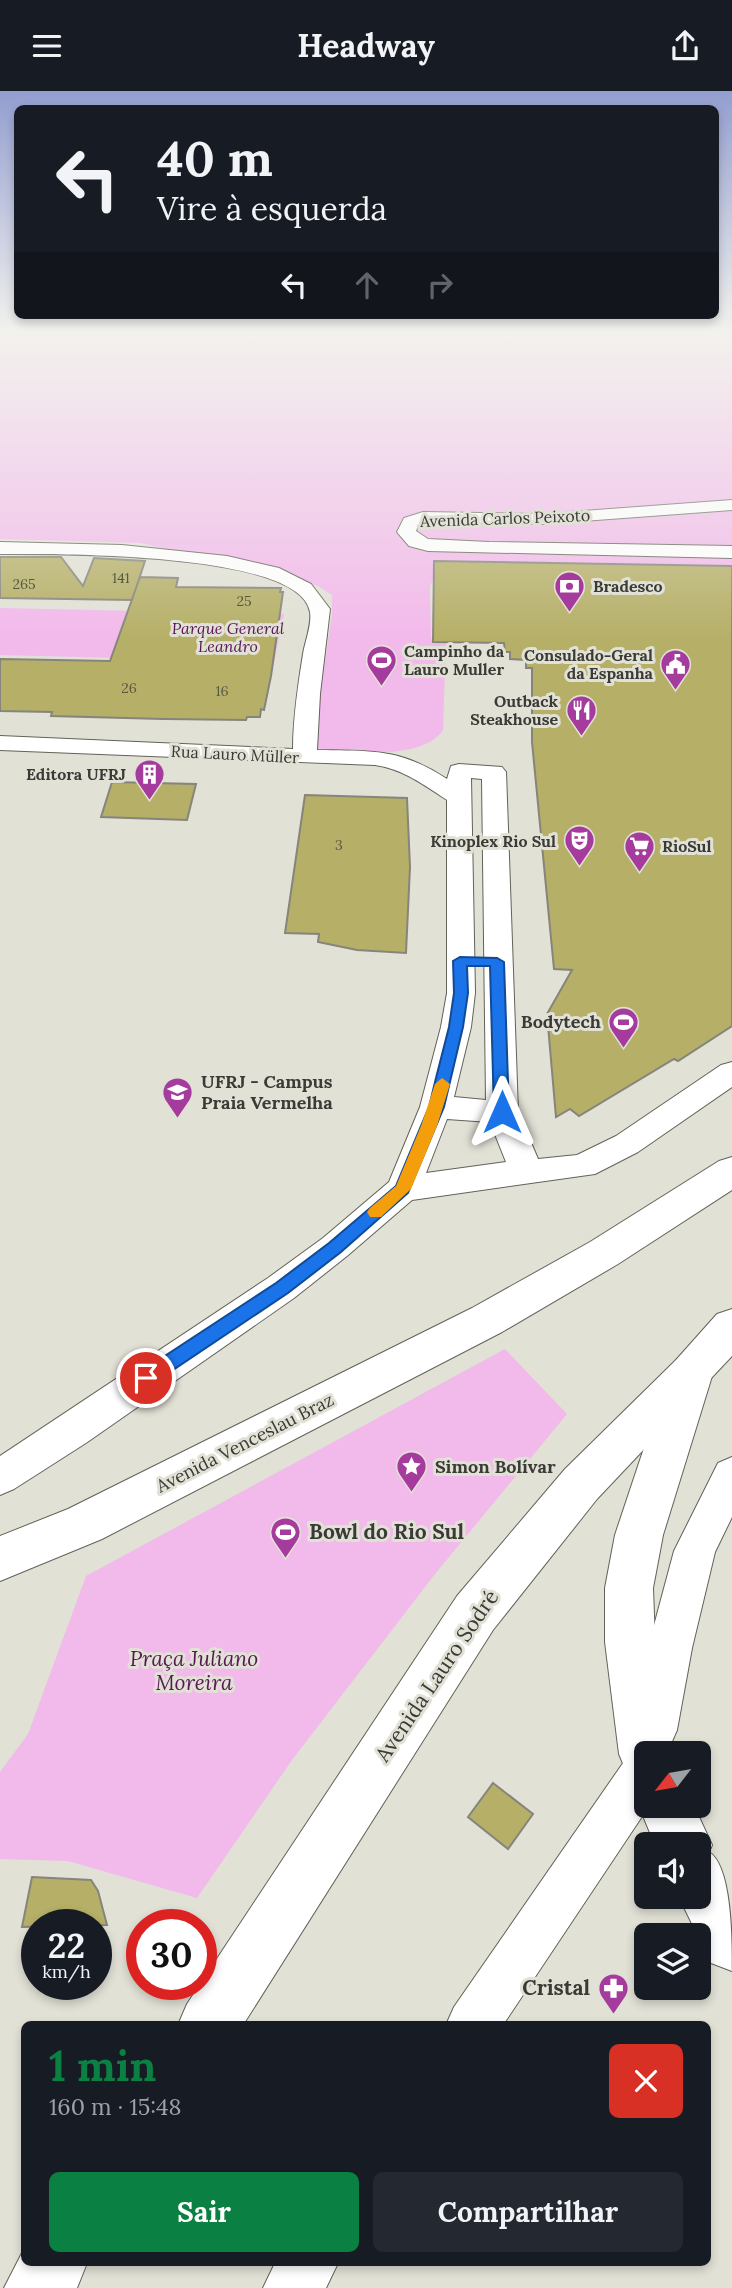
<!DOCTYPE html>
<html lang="pt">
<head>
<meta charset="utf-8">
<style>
	:root { --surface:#171b24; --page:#242831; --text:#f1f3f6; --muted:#9ea1a6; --accent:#0b8043 }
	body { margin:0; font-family:Lora,serif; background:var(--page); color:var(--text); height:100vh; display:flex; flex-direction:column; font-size:26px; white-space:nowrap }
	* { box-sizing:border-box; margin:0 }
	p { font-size:23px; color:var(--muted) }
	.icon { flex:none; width:38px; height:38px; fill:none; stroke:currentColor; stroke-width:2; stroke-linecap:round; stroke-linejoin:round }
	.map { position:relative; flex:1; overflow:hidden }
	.drawer { position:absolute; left:21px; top:1930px; width:690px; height:245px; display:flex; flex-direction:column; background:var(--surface); border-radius:10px; box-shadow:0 4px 10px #0003 }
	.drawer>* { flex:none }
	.banner { position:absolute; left:14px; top:14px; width:705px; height:214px; border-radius:10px; box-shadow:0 4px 10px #0003; background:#171b24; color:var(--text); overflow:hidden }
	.needle { width:46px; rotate:239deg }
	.fabs { position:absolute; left:634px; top:1650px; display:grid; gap:14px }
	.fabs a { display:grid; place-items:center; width:77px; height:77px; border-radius:10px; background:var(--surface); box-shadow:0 4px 10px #0003; font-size:35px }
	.speed { position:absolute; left:21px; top:1818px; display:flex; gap:14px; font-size:35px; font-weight:700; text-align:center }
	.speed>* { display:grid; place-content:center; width:91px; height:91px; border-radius:50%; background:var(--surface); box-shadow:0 4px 10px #0003; line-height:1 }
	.speed small { font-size:18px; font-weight:400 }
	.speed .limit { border:10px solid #d22; background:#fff; color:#111 }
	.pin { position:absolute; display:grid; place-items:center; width:60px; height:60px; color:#fff; margin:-30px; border:4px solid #fff; border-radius:50%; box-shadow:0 2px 7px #0007 }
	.me { position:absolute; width:77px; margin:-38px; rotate:0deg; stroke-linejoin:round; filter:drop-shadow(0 0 5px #0008) }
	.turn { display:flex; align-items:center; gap:24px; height:147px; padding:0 28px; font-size:32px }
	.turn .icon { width:91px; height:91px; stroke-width:2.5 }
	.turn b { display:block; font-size:49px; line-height:60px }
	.lanes { display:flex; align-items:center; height:66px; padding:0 28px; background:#0003; justify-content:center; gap:35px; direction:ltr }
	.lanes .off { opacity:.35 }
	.round { display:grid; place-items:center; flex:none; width:74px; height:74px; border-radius:10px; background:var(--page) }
	.head { display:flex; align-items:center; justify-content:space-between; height:119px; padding:0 28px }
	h1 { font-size:42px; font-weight:800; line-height:52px; color:var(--accent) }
	.action { display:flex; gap:14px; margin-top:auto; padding:14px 28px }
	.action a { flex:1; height:80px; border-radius:10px; background:var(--accent); color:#fff; font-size:28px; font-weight:800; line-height:80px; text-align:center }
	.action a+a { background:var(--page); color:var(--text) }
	header { display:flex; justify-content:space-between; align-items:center; height:91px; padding:0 28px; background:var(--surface); font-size:32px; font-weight:800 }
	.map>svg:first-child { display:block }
</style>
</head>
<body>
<header><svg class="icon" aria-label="menu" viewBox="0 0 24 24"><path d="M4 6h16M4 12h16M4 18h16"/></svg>Headway<svg class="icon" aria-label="share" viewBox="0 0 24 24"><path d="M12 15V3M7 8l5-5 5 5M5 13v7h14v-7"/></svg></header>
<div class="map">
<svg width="732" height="2197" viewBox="0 0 732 2197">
	<rect width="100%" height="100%" fill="#e1e1d6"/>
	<path fill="#f2b9eb" d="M0,242H732V476L440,475L430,495L431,548L446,549L443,639C420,672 348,659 312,657L332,524V504L318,495L294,488L140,452L0,448Z
		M0,517L284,523L274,571L0,564Z
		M505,1258L567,1323L435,1483L292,1669L197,1807L68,1770L0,1768V1681L28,1643L86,1485Z"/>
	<path fill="#b5af67" stroke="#86857c" stroke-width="2" d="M0,466H61L83,495L94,467L145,470L132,509L0,507Z
		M434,470L732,475V935L678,970L674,968L579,1025L570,1018L556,1026L547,923L572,879L554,878L532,651V577H526V569L510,568V561H505L504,552L433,551Z
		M140,486L178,487L176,496L281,497L280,501H283L271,585L264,619L261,618L260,626H247L246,629L163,628L51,625L52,621L0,620V568L110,570Z
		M112,691L196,693L187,729L101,726Z
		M305,704L407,707L410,776L406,862L357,859L318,851L319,843L285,842Z
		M493,1692L533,1723L508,1758L468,1726Z
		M32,1786L91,1789L98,1800L107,1834L22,1836Z"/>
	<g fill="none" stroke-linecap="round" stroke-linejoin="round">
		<defs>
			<path id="minor" d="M732,409V419L542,433L425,431L418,434L416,440L428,448L489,451L732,455V467L428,460L409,455L397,441L404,427L423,421L542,423Z
				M0,451L122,454L227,465L279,477L311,493L330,518L320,603L317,659C371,660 400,657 447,688L451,675L459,673L502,676L506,681L518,1021L538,1068L577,1064L616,1045L721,974L732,971V996L638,1061L595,1083L412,1109L347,1165L294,1207L86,1352L14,1398L0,1404V1365L268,1187L323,1147L389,1091L420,1016L441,936L447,902V709C424,694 403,678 375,674L0,659V645L293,658C293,627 298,594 303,563C305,550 312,534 310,521C300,460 50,463 0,463ZM471,687L482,688L486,1009L454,1006L471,936L475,902ZM447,1028L490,1031L506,1071L426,1082Z
				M732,1366V1426L715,1461L692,1557L677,1639L670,1655L658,1660L663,1662H646V1715H649L503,1934H446L454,1916L630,1662L642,1657L638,1655L631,1639L648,1557L674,1460L718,1372Z
				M275,2172H338L326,2197H263Z"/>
			<path id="tertiary" d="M691,1264L706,1269L713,1282L663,1444L653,1497L655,1551L673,1662H646V1689L627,1682L619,1663L605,1551V1497L615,1444L669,1282L676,1269Z
				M646,1698V1715H694L712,1754L709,1761C732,1775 732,1849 732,1880L711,1872L679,1806H698V1754H655L639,1715Z"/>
			<path id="trunk" d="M732,1066V1099L618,1173L502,1241L102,1448L0,1490V1445L68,1418L472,1217L590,1151L719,1070Z
				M732,1218V1265L597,1408L493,1539L243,1934H178L187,1913L457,1505L565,1378L676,1269L717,1223Z
				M24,2158V2172H87L77,2197H4Z"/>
		</defs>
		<use href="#minor" stroke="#626259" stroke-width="2"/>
		<use href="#tertiary" stroke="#626259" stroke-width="2"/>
		<use href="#trunk" stroke="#626259" stroke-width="2"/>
		<use href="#minor" fill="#fff" fill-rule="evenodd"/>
		<use href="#tertiary" fill="#fff" fill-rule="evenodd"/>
		<use href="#trunk" fill="#fff" fill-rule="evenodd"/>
	</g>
	<linearGradient id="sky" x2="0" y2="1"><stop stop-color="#939ed0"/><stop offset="0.44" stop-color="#f2f2ed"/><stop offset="1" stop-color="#f2f2ed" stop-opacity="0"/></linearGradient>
	<rect width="732" height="549" fill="url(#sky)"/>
	<path fill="#1a73e8" stroke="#114b97" stroke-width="2" d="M460,866L497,867L504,871L509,1021L507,1025L502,1027L494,1021L490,875H467L468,902L463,936L444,1016L408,1102L341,1161L288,1202L152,1293L146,1295L139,1293L137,1287L139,1282L276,1192L329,1152L396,1095L429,1016L436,987L449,936L454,902L453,870Z"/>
	<path fill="#f59e0b" d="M442,987L450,993L437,1035L411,1098L381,1126H370L367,1121L370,1117L396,1095L421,1035L435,993Z"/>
	<defs>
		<symbol id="bank-pin" viewBox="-11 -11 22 30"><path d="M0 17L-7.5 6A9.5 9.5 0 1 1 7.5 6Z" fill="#a53b9d" stroke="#e1e1d6"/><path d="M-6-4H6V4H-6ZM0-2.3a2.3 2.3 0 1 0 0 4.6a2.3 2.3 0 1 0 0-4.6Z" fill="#fff"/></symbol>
		<symbol id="stadium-pin" viewBox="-11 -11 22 30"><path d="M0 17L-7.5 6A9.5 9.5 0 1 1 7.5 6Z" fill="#a53b9d" stroke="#e1e1d6"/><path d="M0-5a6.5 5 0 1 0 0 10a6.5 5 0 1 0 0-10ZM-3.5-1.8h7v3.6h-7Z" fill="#fff"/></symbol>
		<symbol id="civic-pin" viewBox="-11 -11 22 30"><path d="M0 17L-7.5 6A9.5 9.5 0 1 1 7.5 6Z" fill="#a53b9d" stroke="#e1e1d6"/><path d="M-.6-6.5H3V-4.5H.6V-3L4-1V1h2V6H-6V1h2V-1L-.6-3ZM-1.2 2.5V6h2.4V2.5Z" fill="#fff"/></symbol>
		<symbol id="restaurant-pin" viewBox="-11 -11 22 30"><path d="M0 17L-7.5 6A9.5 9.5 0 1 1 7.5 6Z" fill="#a53b9d" stroke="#e1e1d6"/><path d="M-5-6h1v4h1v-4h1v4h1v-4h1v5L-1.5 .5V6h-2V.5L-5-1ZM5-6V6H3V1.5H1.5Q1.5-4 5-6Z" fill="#fff"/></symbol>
		<symbol id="building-pin" viewBox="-11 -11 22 30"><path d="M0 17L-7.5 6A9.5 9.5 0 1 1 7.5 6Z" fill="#a53b9d" stroke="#e1e1d6"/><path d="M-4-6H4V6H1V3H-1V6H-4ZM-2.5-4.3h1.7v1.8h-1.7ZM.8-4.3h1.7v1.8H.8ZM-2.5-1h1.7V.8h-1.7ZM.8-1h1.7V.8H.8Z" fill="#fff"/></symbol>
		<symbol id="theatre-pin" viewBox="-11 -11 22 30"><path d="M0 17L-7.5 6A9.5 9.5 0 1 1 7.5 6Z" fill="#a53b9d" stroke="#e1e1d6"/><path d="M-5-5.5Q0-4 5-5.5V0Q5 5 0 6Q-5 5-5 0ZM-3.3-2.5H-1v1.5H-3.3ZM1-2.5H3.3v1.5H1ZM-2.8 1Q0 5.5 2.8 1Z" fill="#fff"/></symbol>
		<symbol id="supermarket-pin" viewBox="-11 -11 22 30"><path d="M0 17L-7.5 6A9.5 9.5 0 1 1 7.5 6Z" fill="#a53b9d" stroke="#e1e1d6"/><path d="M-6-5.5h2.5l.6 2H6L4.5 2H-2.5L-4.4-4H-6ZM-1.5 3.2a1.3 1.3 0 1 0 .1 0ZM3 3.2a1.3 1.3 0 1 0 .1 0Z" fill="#fff"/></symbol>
		<symbol id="university-pin" viewBox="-11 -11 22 30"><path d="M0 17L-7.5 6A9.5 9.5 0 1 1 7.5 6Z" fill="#a53b9d" stroke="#e1e1d6"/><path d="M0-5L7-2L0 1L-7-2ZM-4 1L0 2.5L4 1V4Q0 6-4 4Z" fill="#fff"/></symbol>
		<symbol id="sight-pin" viewBox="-11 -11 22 30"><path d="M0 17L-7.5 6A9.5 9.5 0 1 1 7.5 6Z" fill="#a53b9d" stroke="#e1e1d6"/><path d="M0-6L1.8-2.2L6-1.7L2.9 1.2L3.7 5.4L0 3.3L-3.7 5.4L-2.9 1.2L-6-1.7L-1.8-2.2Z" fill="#fff"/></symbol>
		<symbol id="pharmacy-pin" viewBox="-11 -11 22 30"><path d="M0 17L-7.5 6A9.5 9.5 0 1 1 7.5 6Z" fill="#a53b9d" stroke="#e1e1d6"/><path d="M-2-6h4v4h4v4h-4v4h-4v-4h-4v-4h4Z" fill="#fff"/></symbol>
	</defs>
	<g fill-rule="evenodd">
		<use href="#bank-pin" x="552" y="478" width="35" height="47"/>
		<use href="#stadium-pin" x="364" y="552" width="35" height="47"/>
		<use href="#civic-pin" x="658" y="556" width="35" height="47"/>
		<use href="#restaurant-pin" x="564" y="602" width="35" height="47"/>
		<use href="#building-pin" x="132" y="666" width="35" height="47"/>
		<use href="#theatre-pin" x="562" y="732" width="35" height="47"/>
		<use href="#supermarket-pin" x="622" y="738" width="35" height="47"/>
		<use href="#stadium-pin" x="606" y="914" width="35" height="47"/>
		<use href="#university-pin" x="160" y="984" width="35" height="47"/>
		<use href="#sight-pin" x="394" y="1358" width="35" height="47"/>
		<use href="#stadium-pin" x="268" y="1424" width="35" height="47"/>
		<use href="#pharmacy-pin" x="596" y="1880" width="35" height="47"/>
	</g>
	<g text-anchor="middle" stroke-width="6" stroke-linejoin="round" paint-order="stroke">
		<g font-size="14" fill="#595742">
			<text x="121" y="492">141</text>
			<text x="24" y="498">265</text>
			<text x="244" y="515">25</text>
			<text x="129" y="602">26</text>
			<text x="222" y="605">16</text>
			<text x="339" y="759">3</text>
		</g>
		<g font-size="16" fill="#3a3a36" stroke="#e1e1d6">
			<text transform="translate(505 427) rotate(-2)" y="6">Avenida Carlos Peixoto</text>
			<text transform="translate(235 663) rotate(3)" y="6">Rua Lauro Müller</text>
		</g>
		<g font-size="16" font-weight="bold" fill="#3a3a36" stroke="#e1e1d6" text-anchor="end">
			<text x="593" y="501" text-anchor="start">Bradesco</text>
			<text x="404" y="566" text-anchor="start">Campinho da<tspan x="404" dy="18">Lauro Muller</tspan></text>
			<text x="653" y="570">Consulado-Geral<tspan x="653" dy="18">da Espanha</tspan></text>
			<text x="558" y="616">Outback<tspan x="558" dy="18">Steakhouse</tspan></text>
			<text x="126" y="689">Editora UFRJ</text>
			<text x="556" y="756">Kinoplex Rio Sul</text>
			<text x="662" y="761" text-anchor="start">RioSul</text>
		</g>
		<g font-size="16" font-style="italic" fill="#591755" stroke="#e1e1d6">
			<text x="228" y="543">Parque General<tspan x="228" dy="18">Leandro</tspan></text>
		</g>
		<g font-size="18" font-weight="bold" fill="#3a3a36" stroke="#e1e1d6" text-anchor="start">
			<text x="601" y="937" text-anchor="end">Bodytech</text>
			<text x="201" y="997">UFRJ - Campus<tspan x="201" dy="21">Praia Vermelha</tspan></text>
			<text x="435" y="1382">Simon Bolívar</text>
		</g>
		<g font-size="18" fill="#3a3a36" stroke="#e1e1d6">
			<text transform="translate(245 1352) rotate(-27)" y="6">Avenida Venceslau Braz</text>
		</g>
		<g font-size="21" font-weight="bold" fill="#3a3a36" stroke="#e1e1d6" text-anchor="start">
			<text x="309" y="1448">Bowl do Rio Sul</text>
			<text x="590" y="1904" text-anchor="end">Cristal</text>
		</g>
		<g font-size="21" font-style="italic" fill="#591755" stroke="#e1e1d6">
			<text x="194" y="1575">Praça Juliano<tspan x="194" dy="24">Moreira</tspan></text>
		</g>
		<g font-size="21" fill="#3a3a36" stroke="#e1e1d6">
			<text transform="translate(437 1585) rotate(-56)" y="7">Avenida Lauro Sodré</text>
		</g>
	</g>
</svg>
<div class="fabs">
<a><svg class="needle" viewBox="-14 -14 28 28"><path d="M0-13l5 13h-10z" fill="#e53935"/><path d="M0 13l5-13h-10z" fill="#9ea1a6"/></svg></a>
<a><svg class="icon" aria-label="sound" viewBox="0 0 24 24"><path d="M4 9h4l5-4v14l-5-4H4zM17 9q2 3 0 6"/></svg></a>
<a><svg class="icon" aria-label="layers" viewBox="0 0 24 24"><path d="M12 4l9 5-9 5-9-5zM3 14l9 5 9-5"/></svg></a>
</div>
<div class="speed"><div>22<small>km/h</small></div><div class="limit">30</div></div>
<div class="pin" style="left:146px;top:1287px;background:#d93025"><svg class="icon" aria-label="arrive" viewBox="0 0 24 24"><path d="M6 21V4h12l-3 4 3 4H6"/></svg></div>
<svg class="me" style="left:502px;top:1021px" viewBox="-20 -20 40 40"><path d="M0-17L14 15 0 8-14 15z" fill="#1a73e8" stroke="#fff" stroke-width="4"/></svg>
<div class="banner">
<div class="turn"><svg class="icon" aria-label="left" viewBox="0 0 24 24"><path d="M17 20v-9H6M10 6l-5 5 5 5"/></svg><div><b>40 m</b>Vire à esquerda</div></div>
<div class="lanes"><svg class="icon" aria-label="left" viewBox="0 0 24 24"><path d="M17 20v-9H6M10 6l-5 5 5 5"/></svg><svg class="icon off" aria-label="ahead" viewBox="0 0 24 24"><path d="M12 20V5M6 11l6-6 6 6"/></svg><svg class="icon off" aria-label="right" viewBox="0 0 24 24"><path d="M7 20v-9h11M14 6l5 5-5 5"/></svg></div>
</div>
<section class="drawer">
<div class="head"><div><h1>1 min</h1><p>160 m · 15:48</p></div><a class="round" style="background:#d93025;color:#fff"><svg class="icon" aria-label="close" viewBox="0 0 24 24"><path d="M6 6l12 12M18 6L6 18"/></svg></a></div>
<div class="action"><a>Sair</a><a>Compartilhar</a></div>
</section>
</div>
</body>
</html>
